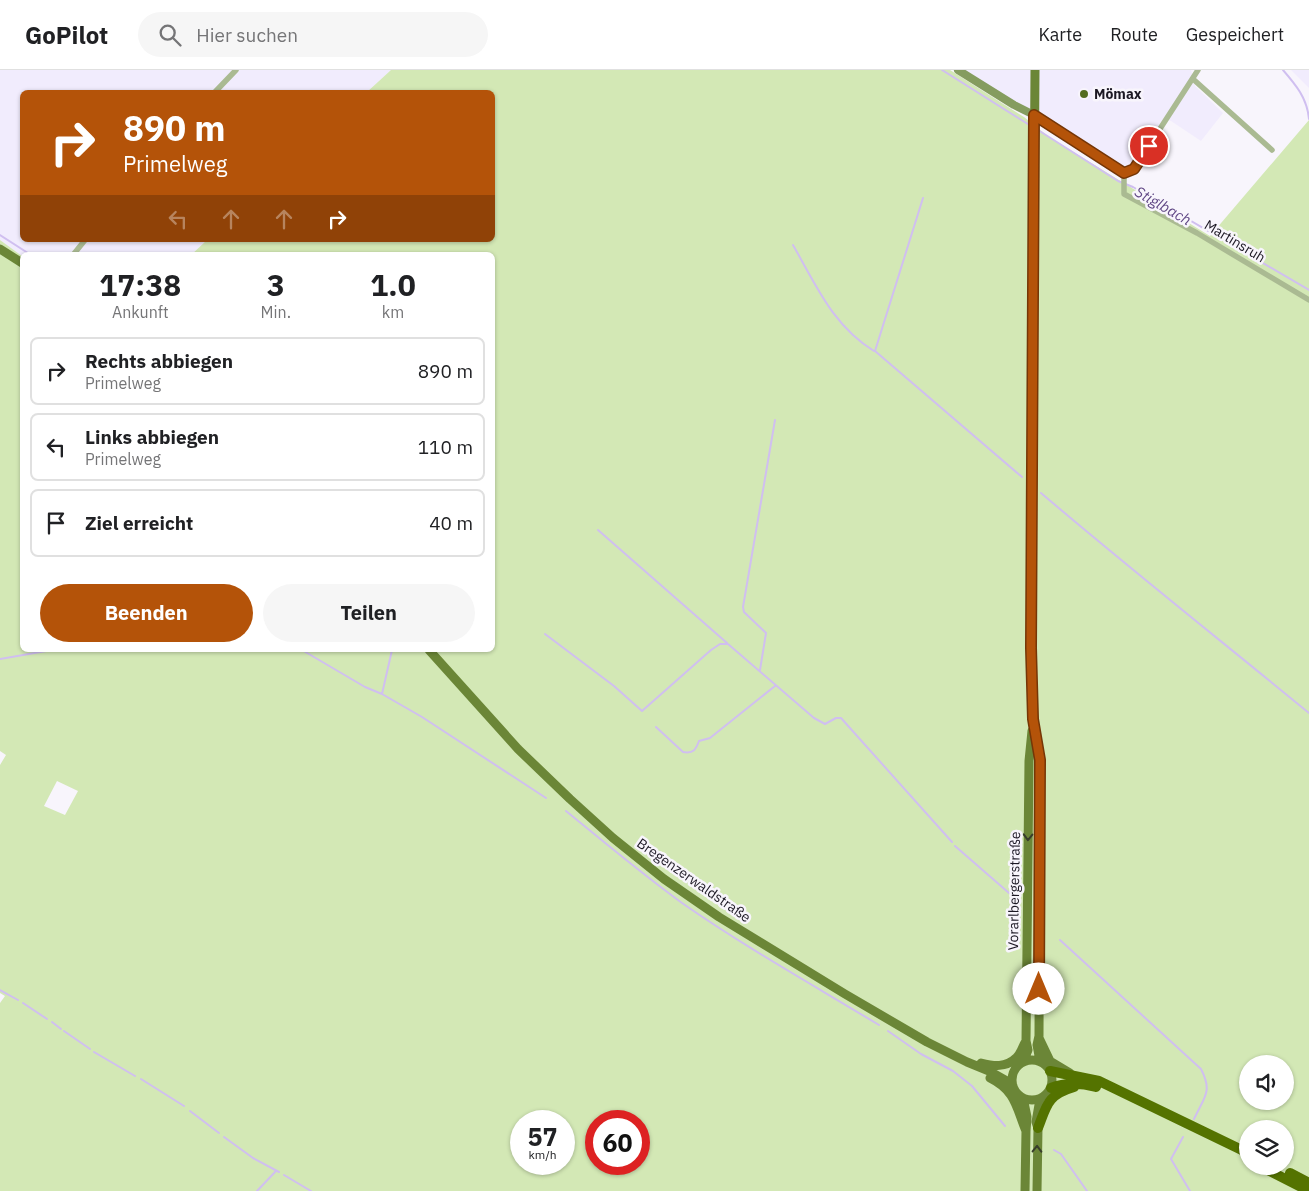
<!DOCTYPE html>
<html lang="de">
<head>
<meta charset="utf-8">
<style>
	:root { --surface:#fff; --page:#f6f6f6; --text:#202124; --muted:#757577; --line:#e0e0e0; --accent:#b45309 }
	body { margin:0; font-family:"IBM Plex Sans",sans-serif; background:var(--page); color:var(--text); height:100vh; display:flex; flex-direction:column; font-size:19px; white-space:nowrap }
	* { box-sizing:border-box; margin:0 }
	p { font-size:16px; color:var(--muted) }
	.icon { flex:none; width:28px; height:28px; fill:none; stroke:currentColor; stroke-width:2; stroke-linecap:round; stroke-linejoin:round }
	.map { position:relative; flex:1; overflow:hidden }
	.sheet { position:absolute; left:20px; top:182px; width:475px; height:400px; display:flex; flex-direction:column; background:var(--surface); border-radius:8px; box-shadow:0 1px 4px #0004 }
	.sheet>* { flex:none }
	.guide { position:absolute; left:20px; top:20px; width:475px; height:152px; border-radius:8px; box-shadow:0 1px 4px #0004; background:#b45309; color:#fff; overflow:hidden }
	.controls { position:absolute; left:1239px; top:985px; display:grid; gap:10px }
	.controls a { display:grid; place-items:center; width:55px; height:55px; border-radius:50%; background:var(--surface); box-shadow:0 1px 4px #0004; font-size:25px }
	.speed { position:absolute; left:510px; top:1040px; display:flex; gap:10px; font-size:25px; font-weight:700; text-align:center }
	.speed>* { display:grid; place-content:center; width:65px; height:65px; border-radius:50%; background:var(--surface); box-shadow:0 1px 4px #0004; line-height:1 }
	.speed small { font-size:12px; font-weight:400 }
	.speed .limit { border:8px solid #d22; background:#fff; color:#111 }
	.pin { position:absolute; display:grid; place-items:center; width:42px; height:42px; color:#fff; margin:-21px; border:2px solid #fff; border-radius:50%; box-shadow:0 1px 5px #0007 }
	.me { position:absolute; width:55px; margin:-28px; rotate:0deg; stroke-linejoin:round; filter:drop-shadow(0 0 4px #0008) }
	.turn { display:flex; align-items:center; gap:18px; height:105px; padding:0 20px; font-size:22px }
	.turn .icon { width:65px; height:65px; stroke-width:2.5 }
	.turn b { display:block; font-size:35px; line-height:42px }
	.lanes { display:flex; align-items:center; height:48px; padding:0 20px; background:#0003; justify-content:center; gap:25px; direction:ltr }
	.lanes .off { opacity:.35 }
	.eta { display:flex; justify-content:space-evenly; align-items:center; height:85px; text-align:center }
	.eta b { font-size:30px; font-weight:700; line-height:35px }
	.primary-button { display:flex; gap:10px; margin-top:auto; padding:10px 20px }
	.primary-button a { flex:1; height:58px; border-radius:30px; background:var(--accent); color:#fff; font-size:20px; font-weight:700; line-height:58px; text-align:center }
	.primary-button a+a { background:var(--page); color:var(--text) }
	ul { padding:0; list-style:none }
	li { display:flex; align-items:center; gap:15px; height:68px; margin:0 10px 8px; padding:0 10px; border:2px solid var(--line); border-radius:8px }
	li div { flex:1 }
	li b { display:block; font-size:19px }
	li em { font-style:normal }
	header { display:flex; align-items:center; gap:30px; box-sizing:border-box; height:70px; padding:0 25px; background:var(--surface); border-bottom:1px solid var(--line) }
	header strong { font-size:24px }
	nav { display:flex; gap:28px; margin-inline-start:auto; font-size:18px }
	.search { width:350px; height:45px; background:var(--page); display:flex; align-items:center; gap:12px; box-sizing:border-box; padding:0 18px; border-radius:28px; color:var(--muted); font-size:19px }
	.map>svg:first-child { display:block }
</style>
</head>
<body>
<header>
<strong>GoPilot</strong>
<div class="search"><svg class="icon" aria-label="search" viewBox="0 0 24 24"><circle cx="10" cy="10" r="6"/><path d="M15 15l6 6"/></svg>Hier suchen</div>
<nav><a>Karte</a><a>Route</a><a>Gespeichert</a></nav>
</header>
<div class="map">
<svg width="1309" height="1121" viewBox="0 0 1309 1121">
	<rect width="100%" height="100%" fill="#f8f5fc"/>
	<path fill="#f1ecfd" d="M0,0H391L367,22H22V170H207L191,185L22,186L0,170Z
		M965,0H1191L1195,16L1223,43L1201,71L1171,51L1164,49L1140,85L1127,101L1045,48L1015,33Z
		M1291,0H1309V18Z"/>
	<path fill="#d3e8b5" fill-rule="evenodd" d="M391,0H950L1024,47L1049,67L1210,166L1309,50V1121H0V933L5,926L0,923V695L6,685L0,681V170L22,186V580H492V185H191L207,170H492V22H367ZM57,711L78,721L65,745L44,736ZM1248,994H1285V1031H1248ZM521,1051H564V1094H521ZM596,1051H639V1094H596ZM1248,1059H1285V1096H1248Z"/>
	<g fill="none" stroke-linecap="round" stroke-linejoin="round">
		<path stroke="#d0bff0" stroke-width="2" d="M942,0L1031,56
			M1283,0C1296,15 1307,28 1309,49
			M1038,60L1118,111L1133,117L1309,220
			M923,128L875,281L1022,407
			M0,165L31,185
			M793,175C816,215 833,256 874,281
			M1041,423C1129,498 1220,570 1309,643
			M598,460L727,573
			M545,564L614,616L642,641L711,580L720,574H728L814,648L825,654L836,648H841L952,772
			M302,580L365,617L382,624
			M392,580L382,624L422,647L546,728
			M0,589L52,580
			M760,600L766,563L744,542L743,537L775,350
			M656,657L683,682C694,684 696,679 699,671L710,668L775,616
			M566,741C604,772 642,804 682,833C745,877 813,915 879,955
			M955,776L1009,823
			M1060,870L1201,999C1213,1022 1204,1027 1194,1049
			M0,920L18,930
			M23,933L47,949
			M52,952L61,959
			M64,961L90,979
			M888,961L921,984L953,1001L972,1016L1005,1056
			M94,982L135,1006
			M141,1009L184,1036
			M190,1041L219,1063
			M224,1067L253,1088L279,1102
			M1183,1067L1171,1089L1190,1121
			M1054,1080L1061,1084L1087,1121
			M284,1105L311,1121
			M257,1121L276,1101"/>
		<path stroke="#aaba92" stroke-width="5.5" d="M1193,9L1272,80
			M215,22L236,0
			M1034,45L1119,100C1125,103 1128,102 1134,99L1198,0
			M1124,103V124L1197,163L1309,230
			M73,185L85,170"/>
		<path stroke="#859c5f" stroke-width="8" d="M958,0L1014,35L1034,45"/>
		<path stroke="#6b8637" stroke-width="9" d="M1035,0L1031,578L1033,649L1040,690L1039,966L1037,975L1040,991
			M0,179L22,193
			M429,580L518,679L570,729L613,768L664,809L719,847L845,924L927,972L967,992L989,1001L1012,1014
			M1039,968L1050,991L1070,1003
			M1012 1010a20 20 0 1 1 40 0a20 20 0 1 1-40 0Z
			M1023,992L1028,980L1026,971L1029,691L1032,661
			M981,993C993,996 1006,998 1016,988C1021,984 1022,977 1026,971
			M990,1008C1016,1021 1016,1037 1026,1061
			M1023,1028L1027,1047L1026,1061L1025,1121
			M1037,1121L1038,1058L1036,1052L1040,1029"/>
		<path stroke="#547300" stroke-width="10" d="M1050,1001L1099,1011L1248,1083
			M1051,1018C1066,1012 1081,1013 1096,1017
			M1038,1058C1047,1035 1047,1025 1074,1017
			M1260,1096L1309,1121
			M1290,1103L1309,1113"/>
	</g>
	<defs><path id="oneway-chevron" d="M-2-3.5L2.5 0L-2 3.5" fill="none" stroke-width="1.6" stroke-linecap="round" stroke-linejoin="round" transform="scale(1.25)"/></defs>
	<g stroke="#383e2b">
		<use href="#oneway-chevron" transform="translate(1028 767) rotate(91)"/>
		<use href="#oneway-chevron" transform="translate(1037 1079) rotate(-89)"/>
	</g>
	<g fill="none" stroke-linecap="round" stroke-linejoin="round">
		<defs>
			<path id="route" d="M1039,919L1040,690L1033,649L1031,578L1034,45L1124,103L1134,99L1149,76"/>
		</defs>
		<use href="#route" stroke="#753606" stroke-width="12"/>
		<use href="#route" stroke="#b45309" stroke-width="9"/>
	</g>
	<circle fill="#546d1f" stroke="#f8f5fc" stroke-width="2" cx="1084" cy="24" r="5"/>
	<g text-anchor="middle" stroke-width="5" stroke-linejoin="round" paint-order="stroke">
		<g font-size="14" font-weight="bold" fill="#1c1824" stroke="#f8f5fc" text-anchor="start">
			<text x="1094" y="29">Mömax</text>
		</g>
		<g font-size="14" fill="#1c1824" stroke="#f8f5fc">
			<text transform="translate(1235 171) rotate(31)" y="5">Martinsruh</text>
			<text transform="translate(694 810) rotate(35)" y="5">Bregenzerwaldstraße</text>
			<text transform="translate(1014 821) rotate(-89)" y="5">Vorarlbergerstraße</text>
		</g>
		<g font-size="15" font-style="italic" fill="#604785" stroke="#f8f5fc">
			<text transform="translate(1163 136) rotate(30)" y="5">Stiglbach</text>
		</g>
	</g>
</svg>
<div class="controls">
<a><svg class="icon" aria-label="sound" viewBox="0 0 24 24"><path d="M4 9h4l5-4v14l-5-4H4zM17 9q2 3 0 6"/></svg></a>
<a><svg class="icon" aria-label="layers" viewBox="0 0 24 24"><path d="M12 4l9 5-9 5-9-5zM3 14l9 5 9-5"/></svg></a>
</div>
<div class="speed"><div>57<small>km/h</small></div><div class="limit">60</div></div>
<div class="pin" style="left:1149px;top:76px;background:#d93025"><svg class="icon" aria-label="arrive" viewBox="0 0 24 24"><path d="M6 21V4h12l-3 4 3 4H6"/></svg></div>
<svg class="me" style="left:1039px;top:919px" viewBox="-20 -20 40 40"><circle r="19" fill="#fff"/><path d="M0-13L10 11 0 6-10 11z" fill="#b45309"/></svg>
<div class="guide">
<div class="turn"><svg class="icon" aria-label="right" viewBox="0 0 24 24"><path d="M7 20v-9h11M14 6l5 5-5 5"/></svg><div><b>890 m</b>Primelweg</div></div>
<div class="lanes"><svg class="icon off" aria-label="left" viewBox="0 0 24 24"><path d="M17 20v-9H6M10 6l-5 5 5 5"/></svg><svg class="icon off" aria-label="ahead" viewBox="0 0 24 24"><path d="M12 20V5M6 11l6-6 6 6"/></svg><svg class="icon off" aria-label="ahead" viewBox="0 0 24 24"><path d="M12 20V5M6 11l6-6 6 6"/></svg><svg class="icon" aria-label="right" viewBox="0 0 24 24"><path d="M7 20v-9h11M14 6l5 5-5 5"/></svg></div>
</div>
<section class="sheet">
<div class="eta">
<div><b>17:38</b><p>Ankunft</p></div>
<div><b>3</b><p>Min.</p></div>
<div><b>1.0</b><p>km</p></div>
</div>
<ul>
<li><svg class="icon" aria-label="right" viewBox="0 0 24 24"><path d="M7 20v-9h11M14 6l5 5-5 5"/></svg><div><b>Rechts abbiegen</b><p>Primelweg</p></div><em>890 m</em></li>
<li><svg class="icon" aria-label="left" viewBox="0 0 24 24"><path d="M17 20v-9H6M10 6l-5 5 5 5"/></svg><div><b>Links abbiegen</b><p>Primelweg</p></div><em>110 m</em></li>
<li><svg class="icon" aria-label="arrive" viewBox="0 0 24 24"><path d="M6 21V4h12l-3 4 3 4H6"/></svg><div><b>Ziel erreicht</b></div><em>40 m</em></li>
</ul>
<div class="primary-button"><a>Beenden</a><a>Teilen</a></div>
</section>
</div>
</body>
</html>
